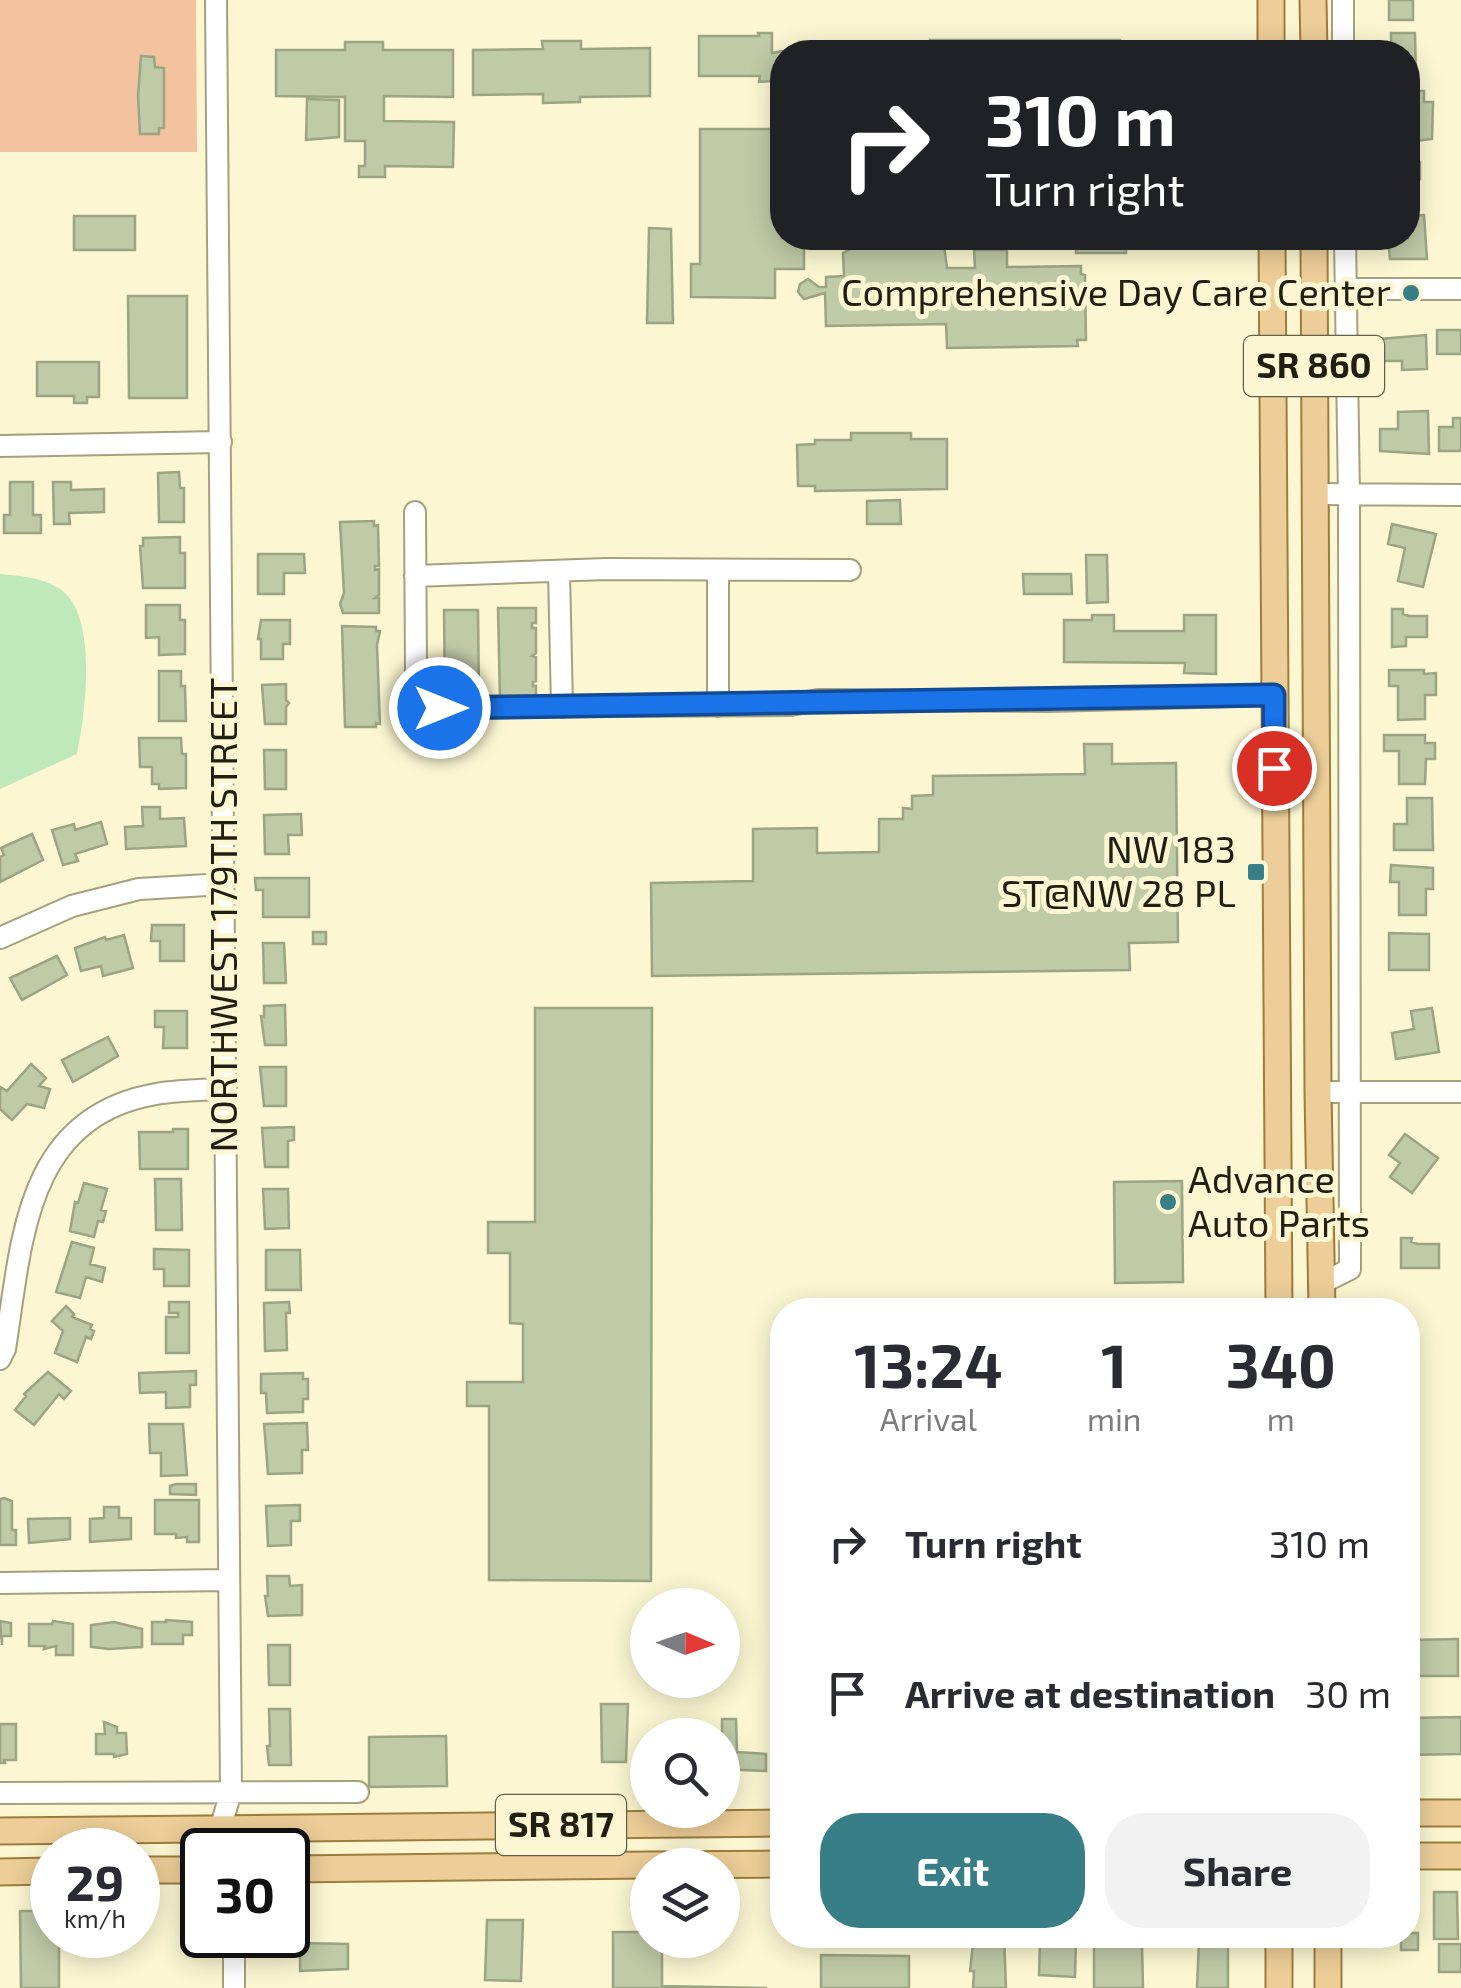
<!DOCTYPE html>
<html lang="en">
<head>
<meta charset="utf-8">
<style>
	:root { --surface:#fff; --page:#f2f2f3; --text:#2b2b33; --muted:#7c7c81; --accent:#377e87 }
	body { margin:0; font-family:"Exo 2",sans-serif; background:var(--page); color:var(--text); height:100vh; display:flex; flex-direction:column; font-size:38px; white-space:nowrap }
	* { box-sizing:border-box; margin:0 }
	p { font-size:32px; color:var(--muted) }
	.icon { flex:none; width:55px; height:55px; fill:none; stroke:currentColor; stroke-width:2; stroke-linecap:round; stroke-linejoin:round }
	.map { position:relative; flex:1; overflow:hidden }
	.panel { position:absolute; left:770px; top:1298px; width:650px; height:650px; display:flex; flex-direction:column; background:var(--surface); border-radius:40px; box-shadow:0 5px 25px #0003 }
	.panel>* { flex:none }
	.top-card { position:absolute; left:770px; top:40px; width:650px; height:210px; border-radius:40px; box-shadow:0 5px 25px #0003; background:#202124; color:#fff; overflow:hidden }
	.needle { width:65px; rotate:92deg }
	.controls { position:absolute; left:630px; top:1588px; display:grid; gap:20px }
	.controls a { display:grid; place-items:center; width:110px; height:110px; border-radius:50%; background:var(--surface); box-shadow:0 5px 25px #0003; font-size:50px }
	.speed { position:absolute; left:30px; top:1828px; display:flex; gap:20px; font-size:50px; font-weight:700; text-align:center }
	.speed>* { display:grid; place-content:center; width:130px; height:130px; border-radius:50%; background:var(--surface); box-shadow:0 5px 25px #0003; line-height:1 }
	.speed small { font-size:25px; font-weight:400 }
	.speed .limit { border:5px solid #111; border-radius:15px; background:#fff; color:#111 }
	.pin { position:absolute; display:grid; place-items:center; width:85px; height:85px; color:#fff; margin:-42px; border:5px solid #fff; border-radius:50%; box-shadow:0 2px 10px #0007 }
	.me { position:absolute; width:110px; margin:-55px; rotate:90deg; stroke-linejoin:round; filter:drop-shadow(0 0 8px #0008) }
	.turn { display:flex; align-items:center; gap:35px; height:210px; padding:0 50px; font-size:45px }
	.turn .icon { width:130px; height:130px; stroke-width:2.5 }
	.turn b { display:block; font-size:70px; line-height:85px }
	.eta { display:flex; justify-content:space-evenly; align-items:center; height:170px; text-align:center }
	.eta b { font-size:60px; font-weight:700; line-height:70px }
	.action { display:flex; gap:20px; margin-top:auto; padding:20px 50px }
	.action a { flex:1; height:115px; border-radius:40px; background:var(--accent); color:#fff; font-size:40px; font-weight:700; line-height:115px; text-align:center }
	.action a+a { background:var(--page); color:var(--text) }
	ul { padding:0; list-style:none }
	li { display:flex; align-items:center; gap:30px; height:150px; padding:0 50px }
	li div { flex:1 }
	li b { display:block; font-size:38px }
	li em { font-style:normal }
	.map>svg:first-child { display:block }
</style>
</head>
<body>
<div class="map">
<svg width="1461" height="1988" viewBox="0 0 1461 1988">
	<rect width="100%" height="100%" fill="#fcf7d2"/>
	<path fill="#f3c39f" d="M0,0H196L197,152H0Z"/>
	<path fill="#bfe9bb" d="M0,574C21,576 42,577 60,589C99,615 85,715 77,754L0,789Z"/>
	<path fill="#bfcaa7" stroke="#9ba584" stroke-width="2.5" d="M1389,0H1413V20H1389Z
		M758,33H772V53L799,48V42H915V50H930V40H1120V52H782V90H772V81L759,82L760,76H699V36H759Z
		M1391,33H1415L1416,80L1408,81V52H1391Z
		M542,41H581V49L650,48V96L580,97V102L543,103V94L473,95V50L543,49Z
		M345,42H383V50H453V97L384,96V121L454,122L453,167L385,166V177H359V166H365V141H345V97L276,96V50H345Z
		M141,56L154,57L155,67L164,68V128H159V134H140L138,96Z
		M1408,91H1424V102H1433L1432,139L1408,142Z
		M307,99L339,100V137L306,140Z
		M700,129H782V238H804V269H775V298L691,297V264H700Z
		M1408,152H1416V162H1420V179H1410V204H1408Z
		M1424,215L1427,259H1390L1388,238H1408V216Z
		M74,216H135V250H74Z
		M649,228L671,229L673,323H647Z
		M871,238H943L947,268H975L974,250H1007V267L1081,266V274L1085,275L1086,340H1077L1078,346L947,348L946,324L826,326L825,293L804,299L798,292L800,284L808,279L819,287H826V277L844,276L843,253Z
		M1076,238H1126V253H1076Z
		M128,296H187V398H129Z
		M1437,330H1461V354H1437Z
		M1426,335L1427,369L1402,370V361H1380V339Z
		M37,362H99V397H87V403H74V396H37Z
		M1428,411L1429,454L1380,451V429H1398V412Z
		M1453,418H1461V451H1439V427H1453Z
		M851,433H911V439H947V489L815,491V486H798L797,445L815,444V440H851Z
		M179,472L180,488H184V522H159L158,473Z
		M10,482H33V515H41V533H4V515H10Z
		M53,482H71V490L104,489V512L69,513L70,524H54Z
		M900,500L901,524H867V501Z
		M374,521V526L378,525L379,566H375V570L379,569V595L375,598H379V613H343L340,604L344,593L340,522Z
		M1392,524L1436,534L1423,587L1398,581L1405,548L1388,544Z
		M180,537V553H185V588H143L140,546H143V538Z
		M258,554H304L305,573H284V594H258Z
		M1086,555H1107L1108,602L1087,603Z
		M1023,574H1071L1072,594H1024Z
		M146,605H180V620H185V654L159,655V637L146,638Z
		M498,608H536V623H532V628H536V653L532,656L536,657V681L533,682V686H536V701H500Z
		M1392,609H1403V614L1409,616H1427V637H1406V646L1392,647Z
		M444,610H478L479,701H445Z
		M1092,615H1114V631H1184V615H1216V674L1184,673L1185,663L1064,662V620H1092Z
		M261,620H290V644H283V659H261V639H258Z
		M342,626L376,627V631H380L377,645L380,724L376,723V727H345Z
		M1389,670H1424V674L1436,673V695H1425V719L1398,720V686H1389Z
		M159,671H181V686H185L186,721H159Z
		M286,684V700L289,703L286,707V724H265L262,685Z
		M1384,735H1425V743H1435V759H1426L1425,784H1399V751H1384Z
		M139,738H181L182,754H186V788L159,789V784H152V767H140Z
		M1084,744H1112V764L1176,763L1178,942L1129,943L1130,970L652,976L651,883L753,881V829L817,828V853L879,852V819H903V808L912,809V796L933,795V776L1085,774Z
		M264,750H286V789H265Z
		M1407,798H1432L1433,850H1394V824H1407Z
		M142,807H160V819L184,818L186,846L126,849L125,827L143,826Z
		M301,814L302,835H288L289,854H265L264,815Z
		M101,822L107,844L75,854L78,861L63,865L52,830L74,824L75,830Z
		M32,834L43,860L0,882V857L4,855L1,848Z
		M1391,865L1433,868V889H1426V915H1399V882H1390Z
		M255,878H309V917H263V890H256Z
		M152,925H184V961H160V941H151Z
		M313,932H326V944H313Z
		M1389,933L1429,934V970H1389Z
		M124,935L133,968L103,976L101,966L81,971L75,948L105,937L106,940Z
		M263,943H284L286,983H264Z
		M57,956L67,975L22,1000L10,978Z
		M285,1005L286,1045H265L261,1016L264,1017V1006Z
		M535,1008H652L651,1581L489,1580V1406H467V1382H523V1324L510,1323V1253H488V1222H535Z
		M1432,1008L1439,1052L1396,1059L1392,1033L1414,1029L1411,1011Z
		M155,1011H187V1048H163L164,1027H155Z
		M108,1037L118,1056L73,1082L62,1060Z
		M31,1064L46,1078L39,1086L50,1089L44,1108L27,1104L12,1120L0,1109V1087L7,1091Z
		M260,1067H286V1106H264Z
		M294,1127V1140L288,1141V1167H265L262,1128Z
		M173,1129H188V1169H140L139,1132H173Z
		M1405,1134L1438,1158L1412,1193L1390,1177L1400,1163L1389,1155Z
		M155,1179H181L182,1230H156Z
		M1182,1181L1183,1282L1115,1283L1114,1182Z
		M84,1183L107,1189L101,1210L106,1211L103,1222L98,1221L94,1237L70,1231L75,1202L78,1203Z
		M263,1189H288L289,1228L265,1229Z
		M1401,1238H1412L1411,1242L1418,1244H1439V1268H1401Z
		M72,1242L94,1248L90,1264L105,1268L102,1282L86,1277L80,1298L56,1292Z
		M154,1249L189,1250V1286H164V1269H154Z
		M266,1250H300L301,1290H266Z
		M169,1302H189V1353H166V1317H178V1313H169Z
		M289,1302L290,1313H286L287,1350L265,1351L264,1303Z
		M66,1306L74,1314L72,1317L92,1325L90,1329L94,1331L91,1339L86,1337L77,1362L55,1353L63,1331L52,1321Z
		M196,1371V1385H190V1407L166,1408V1392L140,1393L139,1373Z
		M48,1372L71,1391L64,1399L59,1394L34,1425L15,1410L26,1396L24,1394Z
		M303,1373V1379H308V1399H303V1412L267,1413L266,1393H261V1374Z
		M307,1423L308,1450H302V1473L268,1474L264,1424Z
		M149,1424H183L187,1475L161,1476V1453H150Z
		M176,1484H196V1495L170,1494V1486Z
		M4,1498L12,1501V1530H16V1545H0V1499Z
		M155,1500H199V1542H187V1537L176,1538V1534H155Z
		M300,1505V1521H291V1545L268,1546L266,1506Z
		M104,1507H119V1518H131V1539L90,1542V1519L104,1518Z
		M70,1518V1539L29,1543L28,1519Z
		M267,1576H289L290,1586L302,1585V1615L268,1616L265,1596H268Z
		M166,1620L192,1622V1635H183V1644H152V1622H166Z
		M0,1621L11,1623V1636H2V1645Z
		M53,1621L73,1624V1655H56V1646L44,1649L45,1646H29V1624H52Z
		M114,1622L142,1629V1647L109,1649L91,1647V1625Z
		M1458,1639V1676H1408V1640Z
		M268,1645H290V1685H269Z
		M601,1704H628L626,1762H602Z
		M269,1709H290L291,1765H269L267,1746H270Z
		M1461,1717V1754L1408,1755V1718Z
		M722,1719H736L737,1752L766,1754V1771L722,1769Z
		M104,1722L117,1727V1733H126L127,1754L114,1757V1754H96V1734H105Z
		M0,1724H16V1760H4L5,1763H0Z
		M446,1736L447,1786L369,1787V1737Z
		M1434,1892H1457L1458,1939H1434Z
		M20,1911H52V1935H59V1988H21Z
		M487,1920H523L521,1981L485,1980Z
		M613,1932H648V1940H662V1986L767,1988H613Z
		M1408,1933H1418V1950H1401V1935Z
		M974,1935H1004L1006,1988H973L974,1971H970Z
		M1040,1939L1076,1940L1075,1977L1039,1975Z
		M1199,1940L1228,1941V1988H1197Z
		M300,1943L348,1944V1969L300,1971Z
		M1142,1944L1143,1988H1094V1945Z
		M1439,1944H1461V1972H1439Z
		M821,1955L909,1956V1988H821Z"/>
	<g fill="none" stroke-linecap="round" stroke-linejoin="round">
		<defs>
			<path id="minor" d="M216,0L231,1792L220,1829
				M1343,0V52
				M1346,289H1461
				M0,446L221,442
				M1314,494L1461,495
				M415,512L416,671L420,698L429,707L791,705L818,700L1049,701L1274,695
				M718,570V706
				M559,571L562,707
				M415,576L606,569L850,570
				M0,938L72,906L139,889L224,884
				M1318,1092H1461
				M1322,1283L1350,1269L1349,497L1345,238
				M0,1359L5,1349C22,1242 24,1117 156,1094C179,1090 203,1090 226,1089
				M0,1583L229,1580
				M0,1793L358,1792
				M234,1988V1935"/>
			<path id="major" d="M1271,0V52
				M1313,0L1314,52
				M1272,238L1279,1310
				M1314,238L1318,1092L1322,1310
				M1408,1813H1461
				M0,1831L782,1823
				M208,1850L215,1845L220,1829
				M251,1850L270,1845L290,1835
				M1408,1856H1461
				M648,1865L782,1864
				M288,1869L648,1865
				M138,1870H202
				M0,1872L52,1871
				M1279,1935V1988
				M1328,1935V1988"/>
		</defs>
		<use href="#minor" stroke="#a5a07d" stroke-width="24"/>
		<use href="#major" stroke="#9e7c3d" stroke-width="29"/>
		<use href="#minor" stroke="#fff" stroke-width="20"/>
		<use href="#major" stroke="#edce98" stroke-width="25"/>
	</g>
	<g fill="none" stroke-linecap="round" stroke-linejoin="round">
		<defs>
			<path id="route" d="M440,708L1274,695V768"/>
		</defs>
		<use href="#route" stroke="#114b97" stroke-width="25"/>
		<use href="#route" stroke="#1a73e8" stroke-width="18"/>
	</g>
	<g fill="#377e87" stroke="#fcf7d2" stroke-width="4">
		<circle cx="1411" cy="293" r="10"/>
		<rect x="1246" y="862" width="20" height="20" rx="5"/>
		<circle cx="1168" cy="1202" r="10"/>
	</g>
	<g text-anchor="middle" stroke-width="10" stroke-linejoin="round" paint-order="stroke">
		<g fill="#fcf7d2" stroke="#63604b" stroke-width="2.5">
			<rect x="1244" y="336" width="140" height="60" rx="8"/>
			<rect x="496" y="1795" width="130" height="60" rx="8"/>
		</g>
		<g font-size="35" font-weight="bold" fill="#211f11">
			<text x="1314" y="378">SR 860</text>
			<text x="561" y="1837">SR 817</text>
		</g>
		<g font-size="38" fill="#211f11" stroke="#fcf7d2" text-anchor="end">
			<text x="1391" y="306">Comprehensive Day Care Center</text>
			<text x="1236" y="863">NW 183<tspan x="1236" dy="44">ST@NW 28 PL</tspan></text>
			<text x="1188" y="1193" text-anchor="start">Advance<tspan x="1188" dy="44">Auto Parts</tspan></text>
		</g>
		<g font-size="38" fill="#211f11" stroke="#fcf7d2">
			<text transform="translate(224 915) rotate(-90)" y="13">NORTHWEST 179TH STREET</text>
		</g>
	</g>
</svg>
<div class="controls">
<a><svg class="needle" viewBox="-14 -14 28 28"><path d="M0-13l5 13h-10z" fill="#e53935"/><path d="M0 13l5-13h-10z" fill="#7c7c81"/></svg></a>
<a><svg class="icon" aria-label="search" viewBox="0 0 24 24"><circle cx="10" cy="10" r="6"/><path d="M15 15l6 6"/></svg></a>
<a><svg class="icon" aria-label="layers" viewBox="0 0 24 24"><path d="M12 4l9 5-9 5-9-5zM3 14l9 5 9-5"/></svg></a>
</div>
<div class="speed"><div>29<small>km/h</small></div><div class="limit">30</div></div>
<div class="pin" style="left:1274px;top:768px;background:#d93025"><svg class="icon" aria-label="arrive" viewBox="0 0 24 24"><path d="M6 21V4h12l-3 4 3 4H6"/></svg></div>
<svg class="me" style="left:440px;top:708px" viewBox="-20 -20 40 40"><circle r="17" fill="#1a73e8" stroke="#fff" stroke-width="3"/><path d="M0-11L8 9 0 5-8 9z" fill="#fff"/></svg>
<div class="top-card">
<div class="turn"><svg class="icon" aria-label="right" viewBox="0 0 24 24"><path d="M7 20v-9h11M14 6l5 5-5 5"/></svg><div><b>310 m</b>Turn right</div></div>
</div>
<section class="panel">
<div class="eta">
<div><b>13:24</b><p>Arrival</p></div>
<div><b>1</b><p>min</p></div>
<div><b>340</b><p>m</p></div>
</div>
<ul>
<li><svg class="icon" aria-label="right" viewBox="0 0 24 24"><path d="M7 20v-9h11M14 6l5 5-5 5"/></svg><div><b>Turn right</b></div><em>310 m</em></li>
<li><svg class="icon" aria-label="arrive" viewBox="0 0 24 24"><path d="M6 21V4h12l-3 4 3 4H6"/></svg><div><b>Arrive at destination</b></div><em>30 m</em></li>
</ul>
<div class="action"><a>Exit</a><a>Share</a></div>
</section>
</div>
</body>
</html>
